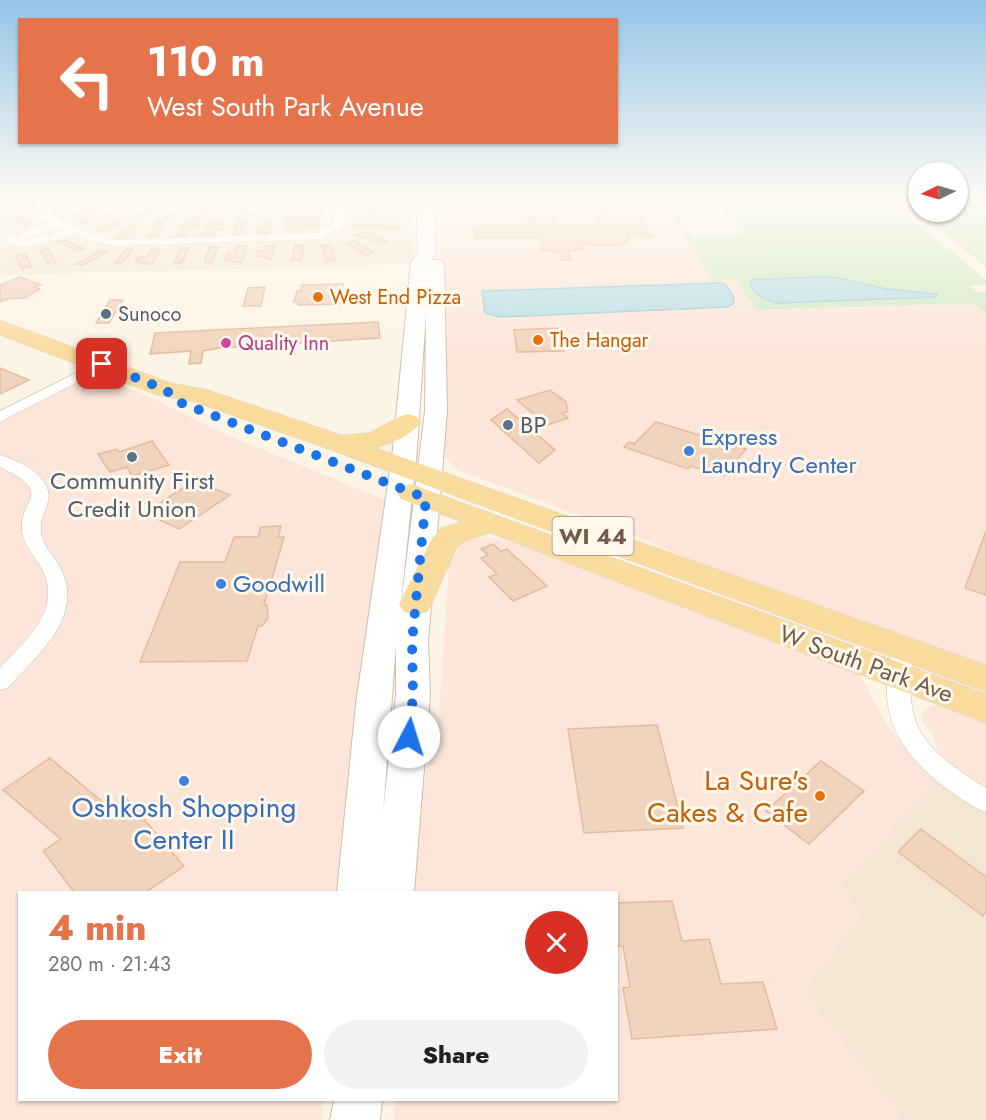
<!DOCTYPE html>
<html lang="en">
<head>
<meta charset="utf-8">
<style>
	:root { --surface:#fff; --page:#f2f2f2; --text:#202124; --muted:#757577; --accent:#e5734b }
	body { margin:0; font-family:Jost,sans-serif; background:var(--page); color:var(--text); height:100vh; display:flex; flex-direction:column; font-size:22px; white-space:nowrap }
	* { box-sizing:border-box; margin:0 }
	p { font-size:20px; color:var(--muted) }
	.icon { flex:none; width:33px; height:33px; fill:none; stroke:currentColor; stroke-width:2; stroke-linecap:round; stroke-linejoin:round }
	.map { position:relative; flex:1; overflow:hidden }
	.drawer { position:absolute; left:18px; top:891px; width:600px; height:210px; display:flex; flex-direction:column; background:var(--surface); border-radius:0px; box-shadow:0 2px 4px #0004 }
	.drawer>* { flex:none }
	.hud { position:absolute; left:18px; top:18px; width:600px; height:126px; border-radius:0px; box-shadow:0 2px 4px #0004; background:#e5734b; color:#fff; overflow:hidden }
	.needle { width:39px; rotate:265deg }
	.controls { position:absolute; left:908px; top:162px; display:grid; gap:12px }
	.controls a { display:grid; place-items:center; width:60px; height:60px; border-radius:50%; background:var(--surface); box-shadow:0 2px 4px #0004; font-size:30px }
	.pin { position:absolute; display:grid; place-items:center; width:51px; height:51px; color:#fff; margin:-26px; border-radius:12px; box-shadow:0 3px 9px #0006 }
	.me { position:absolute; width:66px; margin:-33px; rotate:5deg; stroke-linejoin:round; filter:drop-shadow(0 0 4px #0008) }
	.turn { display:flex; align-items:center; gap:21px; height:126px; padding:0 30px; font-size:27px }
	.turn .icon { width:78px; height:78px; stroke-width:2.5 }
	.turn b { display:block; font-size:42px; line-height:51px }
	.round { display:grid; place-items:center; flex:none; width:63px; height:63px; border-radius:32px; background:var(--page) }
	.headline { display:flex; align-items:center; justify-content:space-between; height:102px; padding:0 30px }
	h1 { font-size:36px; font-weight:800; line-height:45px; color:var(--accent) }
	.cta { display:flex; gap:12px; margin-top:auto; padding:12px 30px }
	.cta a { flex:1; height:69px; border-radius:36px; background:var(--accent); color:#fff; font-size:24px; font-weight:800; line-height:69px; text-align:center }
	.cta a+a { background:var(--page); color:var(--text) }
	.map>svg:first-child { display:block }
</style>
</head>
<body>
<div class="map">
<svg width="986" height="1120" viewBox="0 0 986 1120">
	<rect width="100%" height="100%" fill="#fcf4e5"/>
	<path fill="#f4e6d3" d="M0,198H413V264L0,275Z
		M936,780L986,812V1120H902L803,991L860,916L841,882Z"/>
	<path fill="#fce5d9" d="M437,198H661L713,281L735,280L758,310L974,303L986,313V668L719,572L626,532L457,470L445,457V310Z
		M86,373L139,392L230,436L397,505L357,892H20V1100H324L321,1120H0V417Z
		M486,537L517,543L859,673L886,724L936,780L841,882L860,915L803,991L902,1120H394L395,1100H616V892H412L422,792L439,716L449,565L462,542Z
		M932,705L947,707L986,722V791L962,775L939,754L932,733L923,722L922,714Z"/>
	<path fill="#d1eac3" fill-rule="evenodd" d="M661,198H667L687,229L681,230H688L692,237L742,235L715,198H868C914,214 949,250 986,280V285L969,286L976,292H986V313L974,303L757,310L735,280L713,281ZM827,276L887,289L937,294L936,297L779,303L769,302L756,293Z
		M884,198H918V212H957V198L986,199V267L928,220Z"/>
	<path fill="#b9dee6" stroke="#a0cdd7" stroke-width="1.5" d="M827,276L887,289L937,294L936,297L779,303C767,302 755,296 750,284L752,280Z
		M720,283L726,285L734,298V303L728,307L500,317L485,313L482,291Z"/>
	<path fill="#f1d4bd" stroke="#e4bb9d" stroke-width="1.5" d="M154,199L157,201L119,209L116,207L121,206L118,204Z
		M297,199L304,198L326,199L321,203H310L296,202Z
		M553,199L565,206L562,209H551L557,225H600L594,211H602L601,209L637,210L647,229L636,230L655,235L649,238L630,233L628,242L617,246L582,244L584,249L568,252L571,260H562L559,252L542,250V238H476L475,229L481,227L538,226L537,223H523L517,202Z
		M249,200L272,209L265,211L242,202Z
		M87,202L90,204L55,211L52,209Z
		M164,204L170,205L137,217L132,216Z
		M362,204L397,205V208H378L377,211L357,209Z
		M203,205H212L210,208L217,209L215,213H207L204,218H196Z
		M183,206H190L171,218L165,217Z
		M234,206L254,214L247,216L227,208Z
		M98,207L101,209L93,211L98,213L85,216H65Z
		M323,207L322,210H287L288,208Z
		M112,213L116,215L83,224L79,222Z
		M397,214V217L357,218V215Z
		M14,216L31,224L23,226L6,218Z
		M321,216L315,221L285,220V217Z
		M122,219L128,220L101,232L95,230Z
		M200,220L197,227H189L185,235L177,236L185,221Z
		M220,220L218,224H226L223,230H216L213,235H203L210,221Z
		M245,222L241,234H233L237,223Z
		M262,222H270V233H256V229L262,228Z
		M156,223H164L157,236H149Z
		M134,224H141L125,237H118Z
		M286,224H319L318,228L285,229Z
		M357,224L399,226L398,229L355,227Z
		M367,232L374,234L370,235L387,241L382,243L355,235Z
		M65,240L85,249L78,251L57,242Z
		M353,241L374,252L366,255L345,243Z
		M331,244L335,260L326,261L322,245Z
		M295,245H304L301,260H292Z
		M237,246H247L241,263L225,260L228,252H235Z
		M267,246H275L271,259L256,256L257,251H265Z
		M210,247H218L212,262H204Z
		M181,248H189L182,263H174Z
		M48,249L56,263L48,264L40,250Z
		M160,249L152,264L135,262L139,257H147L151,250Z
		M102,250L109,251L83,265L76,264Z
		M126,250H133L121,263H114Z
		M25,254L31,267L22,269L15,256Z
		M20,277L41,285L34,287L40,289L25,298L8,299L0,302V285Z
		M343,284L340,304L298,305V302H294L297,291H301L302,285Z
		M265,287L261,306H243L248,288Z
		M110,300H123L109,323H96Z
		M378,322L380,338L219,348L203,351L201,363L189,364L191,351L150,354L155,333Z
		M557,328L564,351L517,352L514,330Z
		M0,368L29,380L0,394Z
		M550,390L566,402L568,412L562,413L568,418L547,425L517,400Z
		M507,409L555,450L539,463L491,420Z
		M656,422L746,449L724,476L691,466L688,469L624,447L629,442L634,444Z
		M152,441L169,465L132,476L127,467L110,472L98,454L117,449L119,452Z
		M194,481L230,495L179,529L144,513Z
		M281,526L278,537H284L264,605H267L268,618L262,626H258L247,661L140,662L180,562H225L234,537H258L261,527Z
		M986,531V595L965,588Z
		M493,544L501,551L507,549L547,586L513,601L489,577L497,574L481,558L488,555L481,549Z
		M657,725L683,828L584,833L568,729Z
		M50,758L110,808L126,798L184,866L146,892H74L43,851L61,839L3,790Z
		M821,761L864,791L809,844L766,811Z
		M921,829L986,877V912L983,916L898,852Z
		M672,901L682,941L709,939L721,984L763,982L777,1029L632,1039L623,988L630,987L623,946H616V903Z"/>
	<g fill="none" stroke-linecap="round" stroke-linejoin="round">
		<defs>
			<path id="street" d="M38,198H48L42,211L96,236L118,240L317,233L333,224L337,198H347L344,226L319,239L118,246L89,241L74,234C53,241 27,253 5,243V239L49,222L31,212ZM58,227L65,230L21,240Z
				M102,360L109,364L107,367L0,422V411Z
				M0,455C19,460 54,477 48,501C46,512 39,520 41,532C43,549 59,560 64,576C80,622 35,657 8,688L0,690V668C26,640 63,610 42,569C36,557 24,547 22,532C17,498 58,495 0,467Z
				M903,641L911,644L914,649C902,728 921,747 986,788V812C971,807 959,797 946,788C908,760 881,724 888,675C889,665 890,653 895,644Z"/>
			<path id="secondary" d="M417,198H433L436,253L431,260H441L444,264L447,411L428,642L430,695L414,892H337L356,704L393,449L411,262L418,253ZM426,311L425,411L399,621L417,449ZM396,645V695L383,813Z
				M334,1100H382L380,1120H330Z"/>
			<path id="primary" d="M0,320L171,383L208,390L341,435L369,433L399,417L408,414L417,417L421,422C411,436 392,443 376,448L986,665V692L320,446L194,402L157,395L0,335Z
				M411,484L986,694V723L490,533L463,542L456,549L428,612L416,615L404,612L399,604L431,540L441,528L462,522L401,499L397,493L401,487Z"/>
		</defs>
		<use href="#street" stroke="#cebcab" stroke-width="1"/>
		<use href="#secondary" stroke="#d3beab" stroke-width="2"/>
		<use href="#primary" stroke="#dbd4d0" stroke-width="1"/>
		<use href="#street" fill="#fff" fill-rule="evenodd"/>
		<use href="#secondary" fill="#fff" fill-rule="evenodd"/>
		<use href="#primary" fill="#fadb9e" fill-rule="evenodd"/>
	</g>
	<linearGradient id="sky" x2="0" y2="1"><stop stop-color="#95c5e7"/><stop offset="0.56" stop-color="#fefaf3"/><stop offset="1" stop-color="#fefaf3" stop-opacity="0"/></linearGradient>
	<rect width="986" height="355" fill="url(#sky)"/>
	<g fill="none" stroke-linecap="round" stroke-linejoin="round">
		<path stroke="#1a73e8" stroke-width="10" stroke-dasharray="0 18" d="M102,364L166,390L179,402L426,498L412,642L413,695L409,737"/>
	</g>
	<g fill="#e8710a" stroke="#fff8eb" stroke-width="2">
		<circle cx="318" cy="297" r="6"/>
		<circle cx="538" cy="340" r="6"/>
		<circle cx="820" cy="796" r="6"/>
	</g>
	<g fill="#5c6f8a" stroke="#fff8eb" stroke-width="2">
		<circle cx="106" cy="314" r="6"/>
		<circle cx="508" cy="425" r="6"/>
		<circle cx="132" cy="457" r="6"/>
	</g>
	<circle fill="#d1479c" stroke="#fff8eb" stroke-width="2" cx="226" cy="343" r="6"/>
	<g fill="#3f7fe0" stroke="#fff8eb" stroke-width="2">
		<circle cx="689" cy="451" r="6"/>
		<circle cx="221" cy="584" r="6"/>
		<circle cx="184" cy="781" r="6"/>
	</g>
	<g text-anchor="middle" stroke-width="6" stroke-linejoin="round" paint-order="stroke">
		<g font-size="20" fill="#c56008" stroke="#fff8eb" text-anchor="start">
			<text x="330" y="304">West End Pizza</text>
			<text x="550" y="347">The Hangar</text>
		</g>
		<g font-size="20" fill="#4e5e75" stroke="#fff8eb" text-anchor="start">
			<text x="118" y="321">Sunoco</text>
		</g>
		<g font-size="20" fill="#b23c85" stroke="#fff8eb" text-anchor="start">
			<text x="238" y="350">Quality Inn</text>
		</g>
		<rect fill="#fff8eb" stroke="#9e8a7a" stroke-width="1.5" x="552.5" y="517" width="81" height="38" rx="4.5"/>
		<g font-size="22" font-weight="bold" fill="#755b4a">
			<text x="593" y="544">WI 44</text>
		</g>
		<g font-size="24" fill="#4e5e75" stroke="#fff8eb" text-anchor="start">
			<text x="520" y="433">BP</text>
			<text x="132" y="489" text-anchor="middle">Community First<tspan x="132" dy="28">Credit Union</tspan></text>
		</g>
		<g font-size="24" fill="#366cbe" stroke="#fff8eb" text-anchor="start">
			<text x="701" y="445">Express<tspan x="701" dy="28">Laundry Center</tspan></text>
			<text x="233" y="592">Goodwill</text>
		</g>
		<g font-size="24" fill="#755b4a" stroke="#fff8eb">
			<text transform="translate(866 664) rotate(20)" y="8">W South Park Ave</text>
		</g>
		<g font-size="28" fill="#c56008" stroke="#fff8eb" text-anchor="end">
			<text x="808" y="790">La Sure's<tspan x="808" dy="32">Cakes &amp; Cafe</tspan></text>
		</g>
		<g font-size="28" fill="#366cbe" stroke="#fff8eb">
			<text x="184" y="817">Oshkosh Shopping<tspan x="184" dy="32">Center II</tspan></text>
		</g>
	</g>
</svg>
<div class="controls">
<a><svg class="needle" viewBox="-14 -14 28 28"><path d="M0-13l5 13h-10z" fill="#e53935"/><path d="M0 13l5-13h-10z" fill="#757577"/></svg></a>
</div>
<div class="pin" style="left:102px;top:364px;background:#d93025"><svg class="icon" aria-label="arrive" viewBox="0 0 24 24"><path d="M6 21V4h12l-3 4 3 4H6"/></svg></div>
<svg class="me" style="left:409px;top:737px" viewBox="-20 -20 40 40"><circle r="19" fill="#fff"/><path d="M0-13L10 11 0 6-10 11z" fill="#1a73e8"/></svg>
<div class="hud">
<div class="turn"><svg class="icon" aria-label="left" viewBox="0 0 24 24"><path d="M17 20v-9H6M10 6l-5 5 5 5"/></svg><div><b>110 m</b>West South Park Avenue</div></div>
</div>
<section class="drawer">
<div class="headline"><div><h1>4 min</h1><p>280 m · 21:43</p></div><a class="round" style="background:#d93025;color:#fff"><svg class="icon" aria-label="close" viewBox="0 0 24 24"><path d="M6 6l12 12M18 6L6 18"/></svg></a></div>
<div class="cta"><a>Exit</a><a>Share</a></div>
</section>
</div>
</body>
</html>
